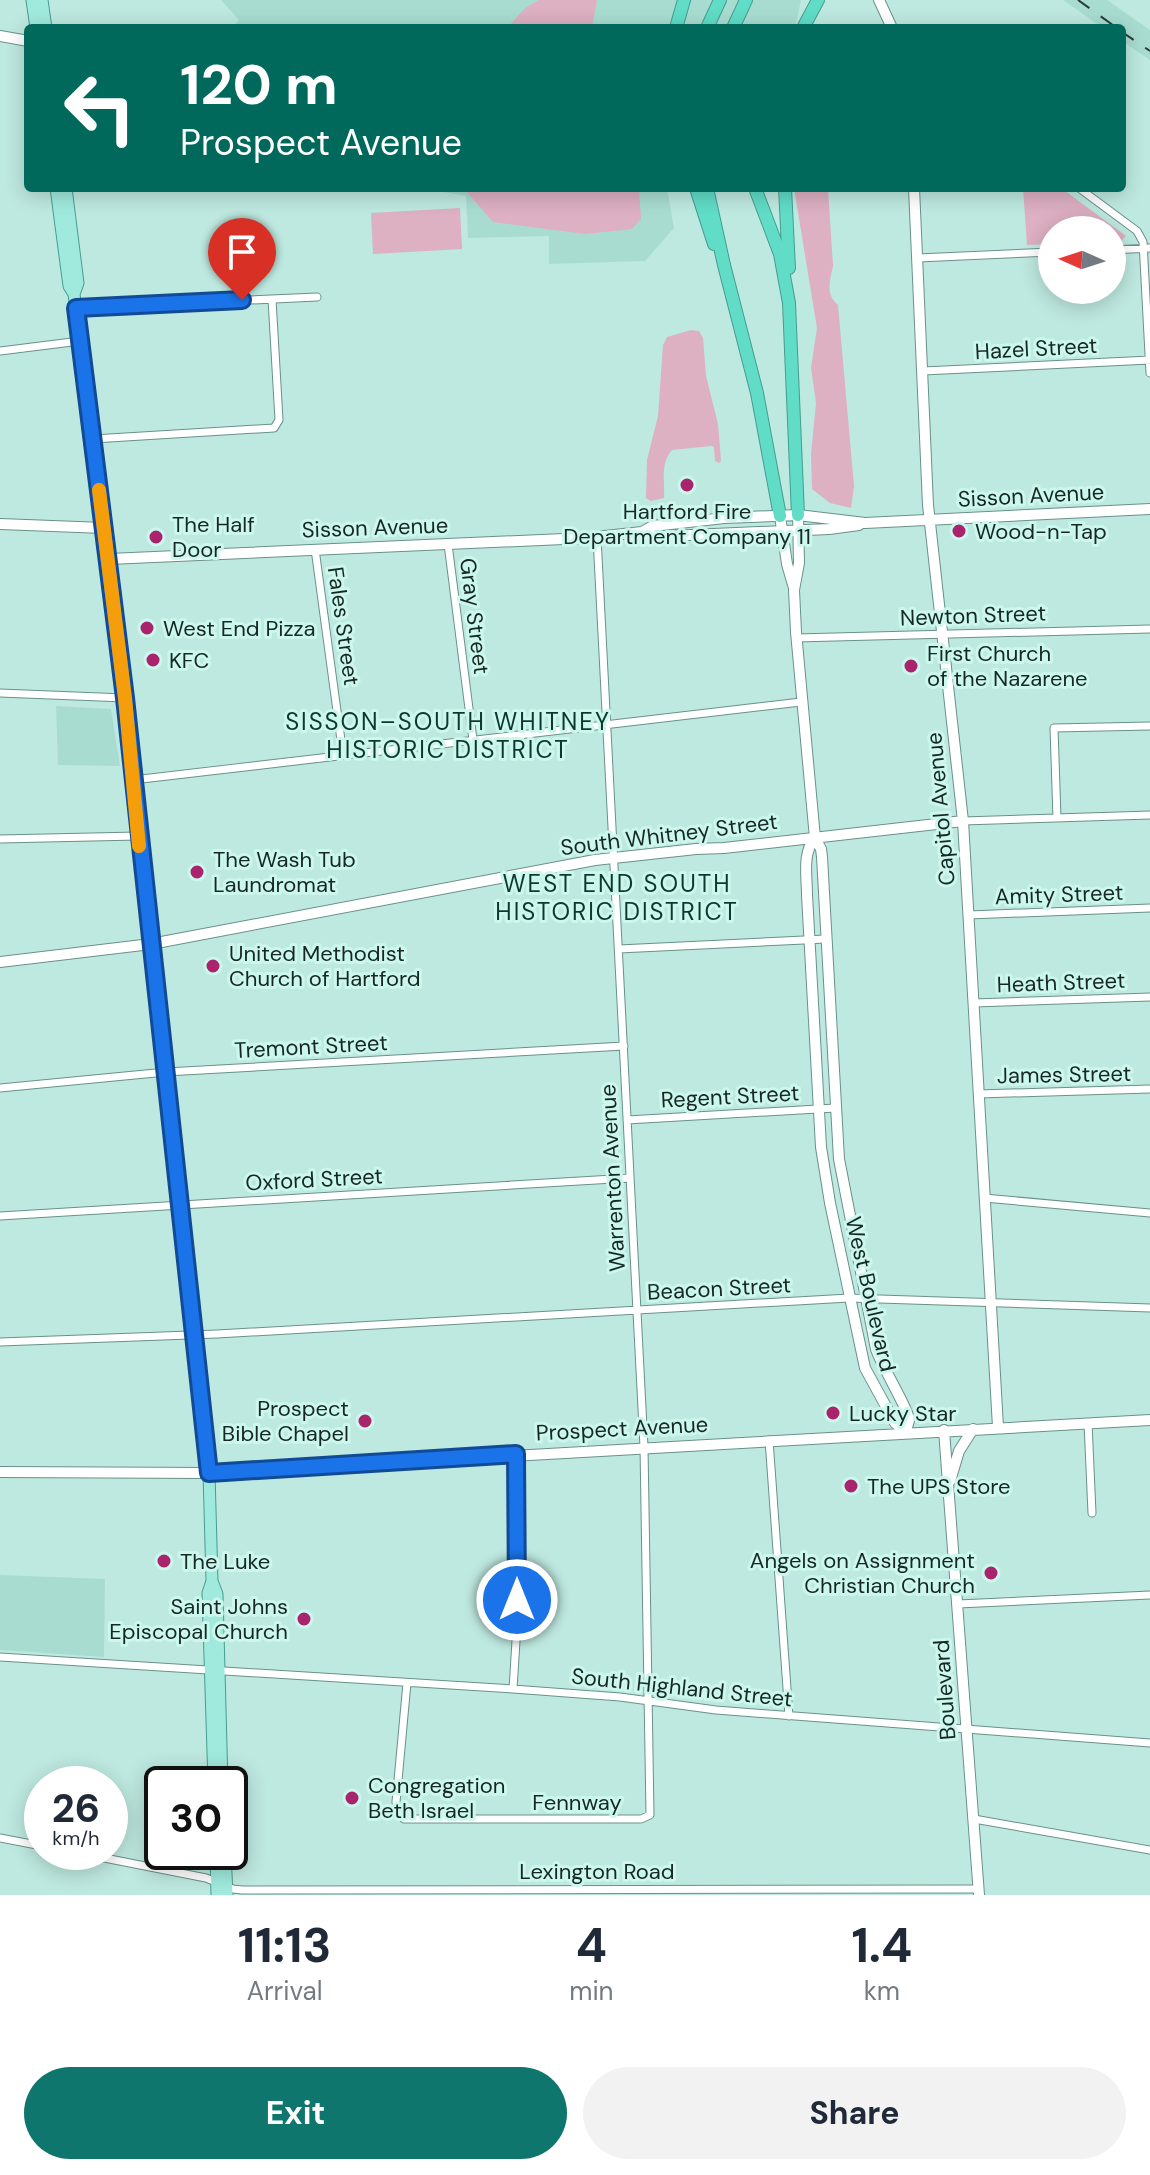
<!DOCTYPE html>
<html lang="en">
<head>
<meta charset="utf-8">
<style>
	:root { --surface:#fff; --page:#f2f2f3; --text:#1f2937; --muted:#747a83; --accent:#0f766e }
	body { margin:0; font-family:"DM Sans",sans-serif; background:var(--page); color:var(--text); height:100vh; display:flex; flex-direction:column; font-size:30px; white-space:nowrap }
	* { box-sizing:border-box; margin:0 }
	p { font-size:26px; color:var(--muted) }
	.icon { flex:none; width:44px; height:44px; fill:none; stroke:currentColor; stroke-width:2; stroke-linecap:round; stroke-linejoin:round }
	.map { position:relative; height:1895px; overflow:hidden }
	.panel { display:flex; flex-direction:column; background:var(--surface); flex:1 }
	.panel>* { flex:none }
	.top-card { position:absolute; left:24px; top:24px; width:1102px; height:168px; border-radius:8px; box-shadow:0 4px 20px #0003; background:#00695c; color:#fff; overflow:hidden }
	.needle { width:52px; rotate:273deg }
	.tools { position:absolute; left:1038px; top:216px; display:grid; gap:16px }
	.tools a { display:grid; place-items:center; width:88px; height:88px; border-radius:50%; background:var(--surface); box-shadow:0 4px 20px #0003; font-size:40px }
	.speed { position:absolute; left:24px; top:1766px; display:flex; gap:16px; font-size:40px; font-weight:700; text-align:center }
	.speed>* { display:grid; place-content:center; width:104px; height:104px; border-radius:50%; background:var(--surface); box-shadow:0 4px 20px #0003; line-height:1 }
	.speed small { font-size:20px; font-weight:400 }
	.speed .limit { border:4px solid #111; border-radius:12px; background:#fff; color:#111 }
	.pin { position:absolute; display:grid; place-items:center; width:68px; height:68px; color:#fff; margin:-82px -34px; border-radius:50% 50% 50% 0; rotate:-45deg; box-shadow:0 0 8px #0007 }
	.pin .icon { rotate:45deg }
	.me { position:absolute; width:88px; margin:-44px; rotate:0deg; stroke-linejoin:round; filter:drop-shadow(0 0 6px #0008) }
	.turn { display:flex; align-items:center; gap:28px; height:168px; padding:0 24px; font-size:36px }
	.turn .icon { width:104px; height:104px; stroke-width:2.5 }
	.turn b { display:block; font-size:56px; line-height:68px }
	.eta { display:flex; justify-content:space-evenly; align-items:center; height:136px; text-align:center }
	.eta b { font-size:48px; font-weight:700; line-height:56px }
	.button { display:flex; gap:16px; margin-top:auto; padding:16px 24px }
	.button a { flex:1; height:92px; border-radius:48px; background:var(--accent); color:#fff; font-size:32px; font-weight:700; line-height:92px; text-align:center }
	.button a+a { background:var(--page); color:var(--text) }
	.map>svg:first-child { display:block }
</style>
</head>
<body>
<div class="map">
<svg width="1150" height="1895" viewBox="0 0 1150 1895">
	<rect width="100%" height="100%" fill="#bee9e0"/>
	<path fill="#a9dcd1" d="M221,0H801L795,28H232L239,20Z
		M1063,0H1107L1150,30V60L1122,41V28H1103Z
		M421,188H667L674,228L645,261L549,264V236L468,238L466,196Z
		M56,706L111,709L120,766L58,765Z
		M0,1575L105,1579L104,1657L0,1650Z"/>
	<path fill="#ddb0c2" d="M539,0H597L592,28H507L525,8Z
		M463,188H639L641,219L632,229L585,234L493,222Z
		M794,188H828L833,266C830,280 825,294 838,305L854,486L851,508L830,503L812,489L811,454L816,403L811,368L817,328Z
		M1023,188H1061L1126,236L1121,241H1112V230H1052V244L1027,245Z
		M460,208L462,249L373,254L371,213Z
		M691,330L699,331L703,338L706,376L718,424L721,461L719,463L715,461L714,447L711,446L672,450C660,464 665,481 664,498L651,501L646,498L647,460L658,416L663,345L667,337Z"/>
	<g fill="none" stroke-linecap="round" stroke-linejoin="round">
		<defs>
			<path id="street" d="M1079,188L1137,231L1143,242L1150,373
				M1112,250L1150,248
				M918,258L1052,252
				M76,308L317,297
				M0,351L80,341
				M923,371L1150,360
				M93,439L274,428L279,420L272,299
				M448,544L473,740
				M315,549L343,755
				M796,638L1150,629
				M0,693L125,698
				M133,780L801,702
				M1057,818L1054,728L1150,726
				M963,821L1150,815
				M0,839L138,836
				M969,915L1150,908
				M619,949L825,939
				M974,1003L1150,997
				M0,1088L166,1072L624,1046
				M979,1094L1150,1089
				M627,1120L835,1108
				M984,1198L1150,1213
				M0,1216L630,1178
				M0,1342L217,1334L849,1298L1150,1308
				M1088,1423L1092,1513
				M769,1440L789,1716
				M958,1604L1150,1595
				M0,1657L513,1689L620,1697L716,1710L1150,1743
				M407,1683L396,1802L398,1813L404,1819H641L650,1815L644,1447L597,537
				M513,1689L517,1625L516,1454
				M974,1819L1150,1850
				M0,1838L42,1846
				M74,1852L206,1878L233,1889L242,1890L979,1889"/>
			<path id="secondary" d="M879,0L892,28
				M0,36L28,41
				M914,188L928,505L963,821L998,1427
				M798,515L799,563L794,590L796,632L815,838L821,849L822,857L839,1159L876,1349C881,1365 909,1410 909,1420C909,1422 906,1430 905,1432L895,1423L865,1368L830,1203L821,1147L807,895C807,876 802,853 815,838
				M780,516L787,564L794,588
				M0,524L104,528
				M642,532L654,536H669L829,529L859,525
				M109,559L586,538L642,532L653,526L724,518L798,515L865,523L1150,509
				M0,962L151,944L595,860L696,849L724,848L963,821
				M944,1430L979,1895
				M0,1472L209,1473L1150,1420
				M950,1481L959,1451L973,1429"/>
			<path id="primary" d="M32,0L36,28
				M42,0L46,28
				M56,188L69,286L74,294L117,631L194,1328L209,1473L212,1581L217,1594L222,1784
				M66,188L78,283L74,294
				M212,1581L208,1593L214,1784
				M216,1852L217,1895
				M225,1852L227,1895"/>
			<path id="highway" d="M676,28L684,0
				M707,28L720,0
				M733,28L746,0
				M803,28L818,0
				M696,188L714,244
				M707,188L724,265L757,393L780,516
				M755,188L780,254L789,303L798,515
				M785,188L789,268"/>
		</defs>
		<use href="#street" stroke="#699189" stroke-width="9"/>
		<use href="#secondary" stroke="#699189" stroke-width="12"/>
		<use href="#primary" stroke="#469d8e" stroke-width="13"/>
		<use href="#highway" stroke="#469d8e" stroke-width="14"/>
		<use href="#street" stroke="#fff" stroke-width="7"/>
		<use href="#secondary" stroke="#fff" stroke-width="10"/>
		<use href="#primary" stroke="#a0eadd" stroke-width="11"/>
		<use href="#highway" stroke="#60dcc7" stroke-width="12"/>
		<path stroke="#283c37" stroke-width="2" stroke-dasharray="14 14" stroke-linecap="butt" d="M1078,0L1117,28
			M1122,32L1150,51"/>
	</g>
	<g fill="none" stroke-linecap="round" stroke-linejoin="round">
		<defs>
			<path id="route" d="M242,300L76,308L125,698L209,1473L516,1454L517,1600"/>
		</defs>
		<use href="#route" stroke="#114b97" stroke-width="20"/>
		<use href="#route" stroke="#1a73e8" stroke-width="14"/>
		<path stroke="#f59e0b" stroke-width="14" d="M99,490L125,698L139,846"/>
	</g>
	<g fill="#a9246d" stroke="#cbf7ed" stroke-width="3">
		<circle cx="687" cy="485" r="8"/>
		<circle cx="959" cy="531" r="8"/>
		<circle cx="156" cy="537" r="8"/>
		<circle cx="147" cy="628" r="8"/>
		<circle cx="153" cy="660" r="8"/>
		<circle cx="911" cy="666" r="8"/>
		<circle cx="197" cy="872" r="8"/>
		<circle cx="213" cy="966" r="8"/>
		<circle cx="833" cy="1413" r="8"/>
		<circle cx="365" cy="1421" r="8"/>
		<circle cx="851" cy="1486" r="8"/>
		<circle cx="164" cy="1561" r="8"/>
		<circle cx="991" cy="1573" r="8"/>
		<circle cx="304" cy="1619" r="8"/>
		<circle cx="352" cy="1798" r="8"/>
	</g>
	<g text-anchor="middle" stroke-width="6" stroke-linejoin="round" paint-order="stroke">
		<g font-size="22" fill="#172824" stroke="#cbf7ed">
			<text transform="translate(1036 348) rotate(-3)" y="8">Hazel Street</text>
			<text transform="translate(1031 495) rotate(-3)" y="8">Sisson Avenue</text>
			<text transform="translate(375 527) rotate(-2)" y="8">Sisson Avenue</text>
			<text transform="translate(973 615) rotate(-2)" y="8">Newton Street</text>
			<text transform="translate(475 616) rotate(83)" y="8">Gray Street</text>
			<text transform="translate(344 626) rotate(82)" y="8">Fales Street</text>
			<text transform="translate(940 809) rotate(-95)" y="8">Capitol Avenue</text>
			<text transform="translate(669 834) rotate(-7)" y="8">South Whitney Street</text>
			<text transform="translate(1059 894) rotate(-2)" y="8">Amity Street</text>
			<text transform="translate(1061 982) rotate(-2)" y="8">Heath Street</text>
			<text transform="translate(311 1046) rotate(-3)" y="8">Tremont Street</text>
			<text transform="translate(1064 1074) rotate(-1)" y="8">James Street</text>
			<text transform="translate(730 1096) rotate(-3)" y="8">Regent Street</text>
			<text transform="translate(612 1178) rotate(-93)" y="8">Warrenton Avenue</text>
			<text transform="translate(314 1179) rotate(-3)" y="8">Oxford Street</text>
			<text transform="translate(719 1288) rotate(-3)" y="8">Beacon Street</text>
			<text transform="translate(871 1294) rotate(77)" y="8">West Boulevard</text>
			<text transform="translate(622 1428) rotate(-3)" y="8">Prospect Avenue</text>
			<text transform="translate(682 1687) rotate(6)" y="8">South Highland Street</text>
			<text transform="translate(944 1690) rotate(-94)" y="8">Boulevard</text>
			<text x="577" y="1810">Fennway</text>
			<text x="597" y="1879">Lexington Road</text>
		</g>
		<g font-size="22" fill="#172824" stroke="#cbf7ed" text-anchor="start">
			<text x="687" y="519" text-anchor="middle">Hartford Fire<tspan x="687" dy="25">Department Company 11</tspan></text>
			<text x="172" y="532">The Half<tspan x="172" dy="25">Door</tspan></text>
			<text x="975" y="539">Wood-n-Tap</text>
			<text x="163" y="636">West End Pizza</text>
			<text x="927" y="661">First Church<tspan x="927" dy="25">of the Nazarene</tspan></text>
			<text x="169" y="668">KFC</text>
			<text x="213" y="867">The Wash Tub<tspan x="213" dy="25">Laundromat</tspan></text>
			<text x="229" y="961">United Methodist<tspan x="229" dy="25">Church of Hartford</tspan></text>
			<text x="349" y="1416" text-anchor="end">Prospect<tspan x="349" dy="25">Bible Chapel</tspan></text>
			<text x="849" y="1421">Lucky Star</text>
			<text x="867" y="1494">The UPS Store</text>
			<text x="975" y="1568" text-anchor="end">Angels on Assignment<tspan x="975" dy="25">Christian Church</tspan></text>
			<text x="180" y="1569">The Luke</text>
			<text x="288" y="1614" text-anchor="end">Saint Johns<tspan x="288" dy="25">Episcopal Church</tspan></text>
			<text x="368" y="1793">Congregation<tspan x="368" dy="25">Beth Israel</tspan></text>
		</g>
		<g font-size="24" letter-spacing="2" fill="#0e3730" stroke="#cbf7ed">
			<text x="448" y="730">SISSON–SOUTH WHITNEY<tspan x="448" dy="28">HISTORIC DISTRICT</tspan></text>
			<text x="617" y="892">WEST END SOUTH<tspan x="617" dy="28">HISTORIC DISTRICT</tspan></text>
		</g>
	</g>
</svg>
<div class="tools">
<a><svg class="needle" viewBox="-14 -14 28 28"><path d="M0-13l5 13h-10z" fill="#e53935"/><path d="M0 13l5-13h-10z" fill="#747a83"/></svg></a>
</div>
<div class="speed"><div>26<small>km/h</small></div><div class="limit">30</div></div>
<div class="pin" style="left:242px;top:300px;background:#d93025"><svg class="icon" aria-label="arrive" viewBox="0 0 24 24"><path d="M6 21V4h12l-3 4 3 4H6"/></svg></div>
<svg class="me" style="left:517px;top:1600px" viewBox="-20 -20 40 40"><circle r="17" fill="#1a73e8" stroke="#fff" stroke-width="3"/><path d="M0-11L8 9 0 5-8 9z" fill="#fff"/></svg>
<div class="top-card">
<div class="turn"><svg class="icon" aria-label="left" viewBox="0 0 24 24"><path d="M17 20v-9H6M10 6l-5 5 5 5"/></svg><div><b>120 m</b>Prospect Avenue</div></div>
</div>
</div>
<section class="panel">
<div class="eta">
<div><b>11:13</b><p>Arrival</p></div>
<div><b>4</b><p>min</p></div>
<div><b>1.4</b><p>km</p></div>
</div>
<div class="button"><a>Exit</a><a>Share</a></div>
</section>
</body>
</html>
